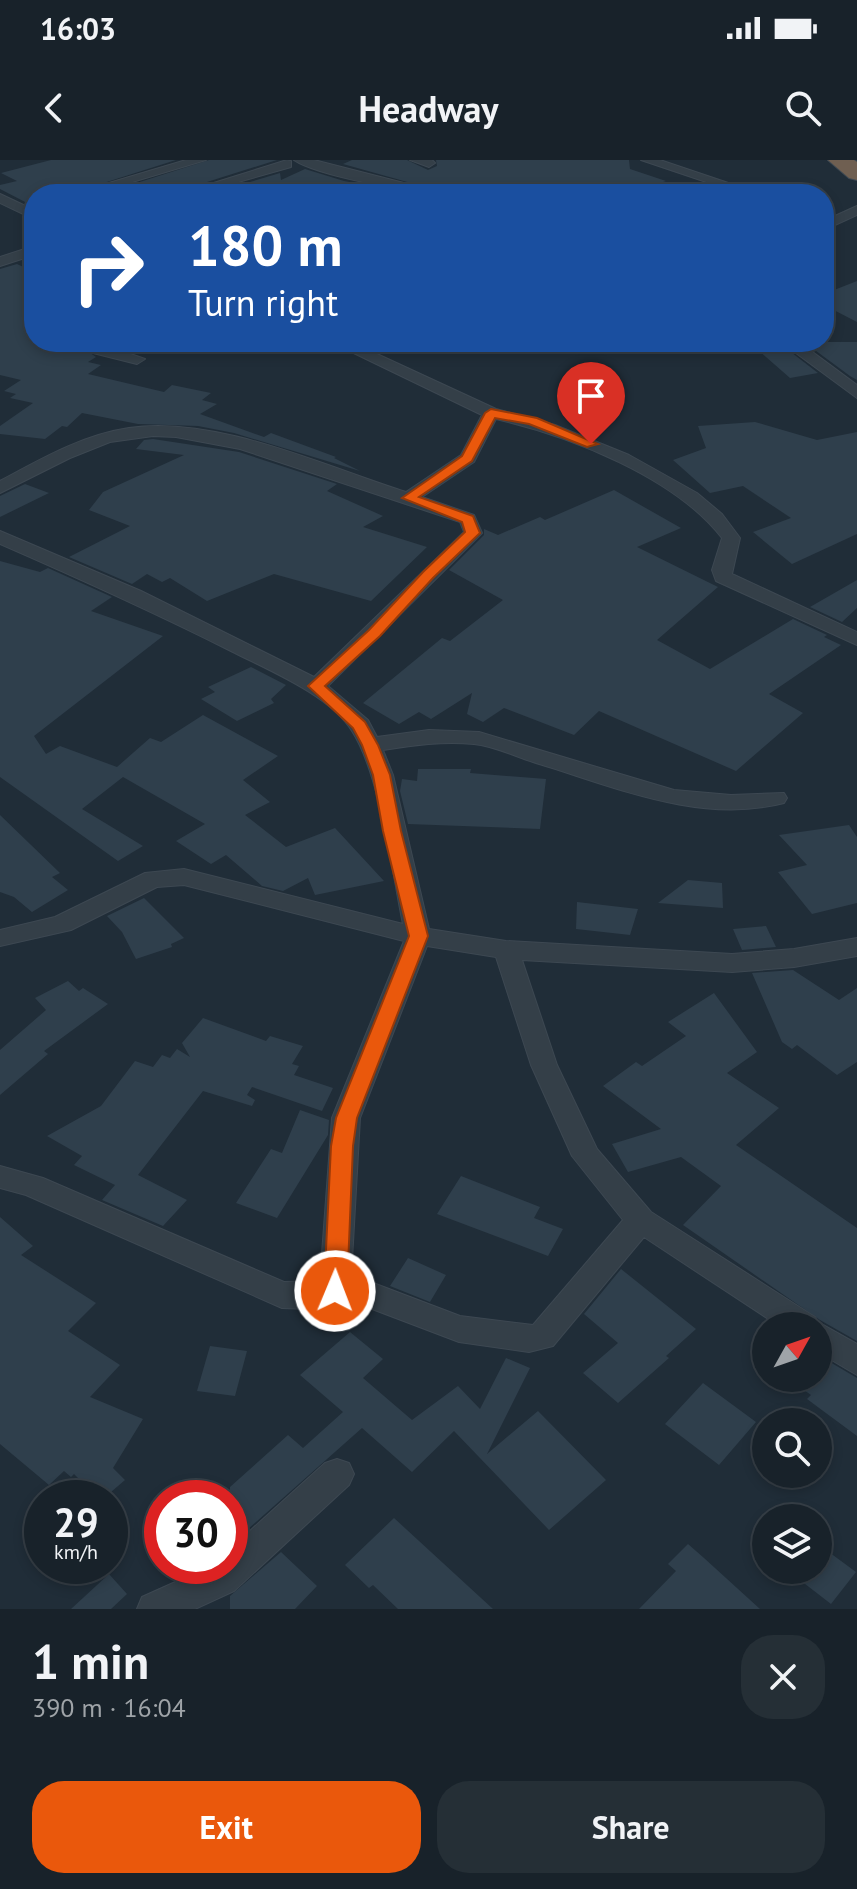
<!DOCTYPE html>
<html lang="en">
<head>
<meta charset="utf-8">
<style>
	:root { --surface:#18222a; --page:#252f36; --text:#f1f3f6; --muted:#9fa4a8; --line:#363f47; --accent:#ea580c }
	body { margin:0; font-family:"PT Sans",sans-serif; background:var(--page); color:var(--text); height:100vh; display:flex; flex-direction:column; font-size:30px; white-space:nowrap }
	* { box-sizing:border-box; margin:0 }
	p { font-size:26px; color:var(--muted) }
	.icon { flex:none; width:44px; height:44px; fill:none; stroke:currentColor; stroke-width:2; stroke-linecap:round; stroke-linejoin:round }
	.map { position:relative; height:1449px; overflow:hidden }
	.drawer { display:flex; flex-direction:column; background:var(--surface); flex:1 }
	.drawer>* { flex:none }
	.top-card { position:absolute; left:24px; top:24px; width:810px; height:168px; border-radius:32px; box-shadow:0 4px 12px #0003,0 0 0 2px var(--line); background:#1a4fa0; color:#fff; overflow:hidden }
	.needle { width:52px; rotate:50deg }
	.fabs { position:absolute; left:752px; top:1152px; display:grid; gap:16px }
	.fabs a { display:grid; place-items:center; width:80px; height:80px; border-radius:50%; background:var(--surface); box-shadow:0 4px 12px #0003,0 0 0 2px var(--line); font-size:40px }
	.speed { position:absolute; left:24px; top:1320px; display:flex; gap:16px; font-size:40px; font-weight:700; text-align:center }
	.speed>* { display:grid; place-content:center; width:104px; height:104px; border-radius:50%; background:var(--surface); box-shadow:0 4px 12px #0003,0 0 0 2px var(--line); line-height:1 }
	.speed small { font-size:20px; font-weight:400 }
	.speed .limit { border:12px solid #d22; background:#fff; color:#111 }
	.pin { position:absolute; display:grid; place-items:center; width:68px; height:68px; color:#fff; margin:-82px -34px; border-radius:50% 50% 50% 0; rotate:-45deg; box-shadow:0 0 8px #0007 }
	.pin .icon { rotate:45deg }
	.me { position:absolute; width:88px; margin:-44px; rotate:1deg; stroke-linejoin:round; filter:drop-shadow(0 0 6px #0008) }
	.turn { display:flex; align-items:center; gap:28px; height:168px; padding:0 32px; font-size:36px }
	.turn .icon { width:104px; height:104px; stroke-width:2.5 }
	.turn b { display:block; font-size:56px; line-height:68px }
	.round { display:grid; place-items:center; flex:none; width:84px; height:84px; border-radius:32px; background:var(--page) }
	.headline { display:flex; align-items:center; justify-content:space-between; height:136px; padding:0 32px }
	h1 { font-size:48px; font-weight:700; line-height:60px }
	.primary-button { display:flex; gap:16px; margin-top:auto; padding:16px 32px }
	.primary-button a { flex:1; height:92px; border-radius:32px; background:var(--accent); color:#fff; font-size:32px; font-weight:700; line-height:92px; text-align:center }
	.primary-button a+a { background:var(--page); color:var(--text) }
	.status { display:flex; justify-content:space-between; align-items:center; height:56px; padding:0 40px; background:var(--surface); direction:ltr }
	.status svg { height:22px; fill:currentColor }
	header { display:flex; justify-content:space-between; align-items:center; height:104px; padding:0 32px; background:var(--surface); font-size:36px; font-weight:700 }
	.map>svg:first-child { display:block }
</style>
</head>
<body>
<div class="status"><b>16:03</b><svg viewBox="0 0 49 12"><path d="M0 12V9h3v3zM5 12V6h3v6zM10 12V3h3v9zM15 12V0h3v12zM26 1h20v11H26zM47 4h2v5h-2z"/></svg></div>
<header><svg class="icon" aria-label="back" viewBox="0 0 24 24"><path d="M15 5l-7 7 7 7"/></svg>Headway<svg class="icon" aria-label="search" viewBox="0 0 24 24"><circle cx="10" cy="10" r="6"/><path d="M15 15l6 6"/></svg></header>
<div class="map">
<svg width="857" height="1449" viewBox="0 0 857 1449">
	<rect width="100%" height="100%" fill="#202d38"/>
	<path fill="#2f3f4c" d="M51,0H176L69,34H34V43L29,44L0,29V25L17,21L1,13Z
		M209,0H277L169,34H102Z
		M352,0H407L428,10L437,6L436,0H629L630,9L666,21L628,34H450L343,4Z
		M305,9L344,21L414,34H248L233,27L280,13L281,20Z
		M17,104L34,112V182H75L96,197L88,202L101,205L88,214L164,232L172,225L211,233L202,240L217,244L200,254L264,277L271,273L336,297L334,298L360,311L234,273L198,266L138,264L82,253L67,267L62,266L45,279L0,274V266L33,243L10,238L16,234L4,231L21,220L0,215V109Z
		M857,121V162L824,145V134Z
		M749,182H778L818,213L790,218Z
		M804,182H857V220L850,216Z
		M755,262L817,280L857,272V374L792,404L753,372L791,358L743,326L710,333L673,300L706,288L698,266Z
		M153,279L239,292L337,324L327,331L383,356L363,367L427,387L371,441L274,414L207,441L170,418L162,422L147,414L132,424L69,397L130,366L89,350L103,332L184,295L136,289L144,280Z
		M25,324L49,333L0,357V336Z
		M614,330L681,368L637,387L718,427L657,480L710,509L793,459L827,475L824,477L841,485L769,534L803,553L736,611L599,551L574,575L504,548L483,562L467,554L472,533L431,559L419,552L399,564L363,543L442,478L450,481L503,440L449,410L484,375V369L498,375L540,357L545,360Z
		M0,401L40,412L48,408L112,437L91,451L163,476L34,576L46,594L60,586L117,607L150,578L161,582L203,555L278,596L243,620L270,642L245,655L286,687L335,668L384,721L315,735L308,718L283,731L262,726L226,695L211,704L176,681L205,664L123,617L82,649L143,686L118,701L0,617Z
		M857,420V448L842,462L810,447Z
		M251,507L286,525L271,539L274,543L237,561L201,539L215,532L208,527Z
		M418,609H471L470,613L546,619L540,669L408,664L400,631L402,619L417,621Z
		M0,655L60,713L52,717L68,730L32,752L14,737L0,732Z
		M849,665L857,677V743L812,754L778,712L807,705L779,675Z
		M688,720L722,723L723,748L658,743Z
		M144,738L184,778L171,784L172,787L136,799L122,772L107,756Z
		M577,742L638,749L630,775L576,769Z
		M766,766L776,787L742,790L733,769Z
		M793,810L839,840L857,828V902L837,915L797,885L792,889L782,882L752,813Z
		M68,821L79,831L83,828L108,844L44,891L48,894L0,935V890L46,850L35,838Z
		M714,833L757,892L727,913L779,948L736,985L857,1068V1181L820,1160L683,1065L721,1026L681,997L628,1012L612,984L661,969L603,926L636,902L642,906L686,876L668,862Z
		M203,858L266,881L270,876L303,886L292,904L299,906L294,915L333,928L322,951L252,927L247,935L255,940L252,946L203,931L138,1015L187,1040L163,1066L102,1040L115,1025L74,1005L82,996L47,976L101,946L135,901L153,907L162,895L170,898L177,889L190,897L182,883Z
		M300,950L329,960L328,975L277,1058L236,1043L271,989L282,993Z
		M461,1016L540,1047L534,1058L563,1069L548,1096L437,1054Z
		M0,1057L33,1086L21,1095L96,1143L68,1171L120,1205L90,1237L143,1259L113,1308L125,1320L104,1338H98L74,1314L71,1317L64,1311L49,1325L0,1284Z
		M408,1098L446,1115L430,1142L390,1126Z
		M621,1109L696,1169L666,1196L669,1198L618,1243L583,1213L618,1183L584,1154Z
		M350,1172L383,1199L363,1218L412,1260L458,1226L480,1249L506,1198L530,1208L487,1294L538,1251L606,1320L549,1370L454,1271L412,1312L362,1268L230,1385V1327L288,1275L303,1288L343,1252L300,1215Z
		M210,1186L247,1191L235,1236L197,1231Z
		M818,1195L857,1218V1276L807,1239L811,1235L787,1218H818Z
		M703,1223L756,1262L719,1305L665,1264Z
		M394,1358L493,1449H398L373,1425L369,1428L345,1405Z
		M688,1384L704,1398L760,1449H639L676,1411L668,1404Z
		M818,1384L856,1412L831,1444L787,1410H818Z
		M281,1392L317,1426L295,1449H230V1436Z
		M109,1414L127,1434L111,1449H71Z"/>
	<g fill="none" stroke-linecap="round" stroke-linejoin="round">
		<defs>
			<path id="street" d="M186,0H206L92,34H72Z
				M287,0L291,1V7L210,30L204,26Z
				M294,0H314L447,34C417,34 317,16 294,0Z
				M410,0H432L435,3L429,7Z
				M641,0H660L761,34H742Z
				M0,34L34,50V59L0,43Z
				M857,46V55L824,70V61Z
				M34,86V95L0,106V97Z
				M78,182H96L145,199L137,204L93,193Z
				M331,182H351L496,249L555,265L629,295L697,333L722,354L740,378L732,414L857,472V485L716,421L712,410L722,378C675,317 570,276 496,259L474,302L422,337L474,355L482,373L328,526L368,560L377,577L429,570L479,572L674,630L731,635L784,633L787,638L784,643C699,665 613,626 533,602C514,596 494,586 474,584C443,581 414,585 383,590L393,615L429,769L506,781L732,794L794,789L857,778V796L794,807L732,812L522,800L557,905L597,989L651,1052L815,1157L818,1162L857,1184V1215L818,1192V1166H779L644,1077L553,1186L529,1192L459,1182L359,1144H335L309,1149L282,1148L26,1035L0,1028V1006L43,1018L284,1122L320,1121L332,958L404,781L184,725L157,727L71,770L0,786V770L55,757L145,713L184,709L403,764C392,711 380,614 352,571C330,535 268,510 231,491C155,453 78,418 0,384V371L141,431L314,517L464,372L460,362L240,289L176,277L153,276L110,282L70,298L0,333V321C41,299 82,275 129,268C216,255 323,306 406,332L461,295L482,255ZM427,786L496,797L531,905L572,996L623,1060L533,1165L460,1156L360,1118H351L360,958Z
				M781,182H799L857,225V238Z
				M337,1299L349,1303L354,1314L349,1325L234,1431L195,1449H137L142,1437L211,1406H230V1389L325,1303Z"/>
			<path id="highway" d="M828,0H854L857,2V20L849,18Z"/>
		</defs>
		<use href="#street" stroke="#3d4852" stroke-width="2"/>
		<use href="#highway" stroke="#3e4953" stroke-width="2"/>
		<use href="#street" fill="#343f48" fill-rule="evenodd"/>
		<use href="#highway" fill="#6f5f51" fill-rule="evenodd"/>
	</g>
	<path fill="#ea580c" stroke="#983908" stroke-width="2" d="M491,249L537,258L598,284L587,287L529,264L495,258L472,301L419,337L473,356L480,373L433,418L380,476L325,526L365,562L378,585L390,615L401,671L428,776L357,958L353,986L347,1131L344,1137L335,1140L327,1137L324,1131L331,986L336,958L409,776L383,671L373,615L362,585L353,568L308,526L369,470L423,412L465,372L462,362L402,338L462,296L485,253Z"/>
</svg>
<div class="fabs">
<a><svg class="needle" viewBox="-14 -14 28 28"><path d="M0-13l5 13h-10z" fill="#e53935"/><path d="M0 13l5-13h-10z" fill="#9fa4a8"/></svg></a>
<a><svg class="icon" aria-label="search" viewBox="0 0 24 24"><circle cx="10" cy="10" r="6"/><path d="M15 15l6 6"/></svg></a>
<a><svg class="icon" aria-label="layers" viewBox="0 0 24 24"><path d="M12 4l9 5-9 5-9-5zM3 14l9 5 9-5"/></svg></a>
</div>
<div class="speed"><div>29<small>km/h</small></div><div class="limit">30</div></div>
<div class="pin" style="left:591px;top:284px;background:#d93025"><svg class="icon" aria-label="arrive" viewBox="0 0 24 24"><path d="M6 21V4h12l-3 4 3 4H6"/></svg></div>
<svg class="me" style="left:335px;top:1131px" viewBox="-20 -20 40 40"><circle r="17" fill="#ea580c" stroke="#fff" stroke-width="3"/><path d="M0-11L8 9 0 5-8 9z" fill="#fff"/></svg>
<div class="top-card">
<div class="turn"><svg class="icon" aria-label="right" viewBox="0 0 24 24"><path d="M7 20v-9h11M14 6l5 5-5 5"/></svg><div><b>180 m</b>Turn right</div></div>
</div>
</div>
<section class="drawer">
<div class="headline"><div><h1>1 min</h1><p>390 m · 16:04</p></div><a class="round"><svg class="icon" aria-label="close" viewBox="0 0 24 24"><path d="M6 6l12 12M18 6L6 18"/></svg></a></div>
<div class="primary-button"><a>Exit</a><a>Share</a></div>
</section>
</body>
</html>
